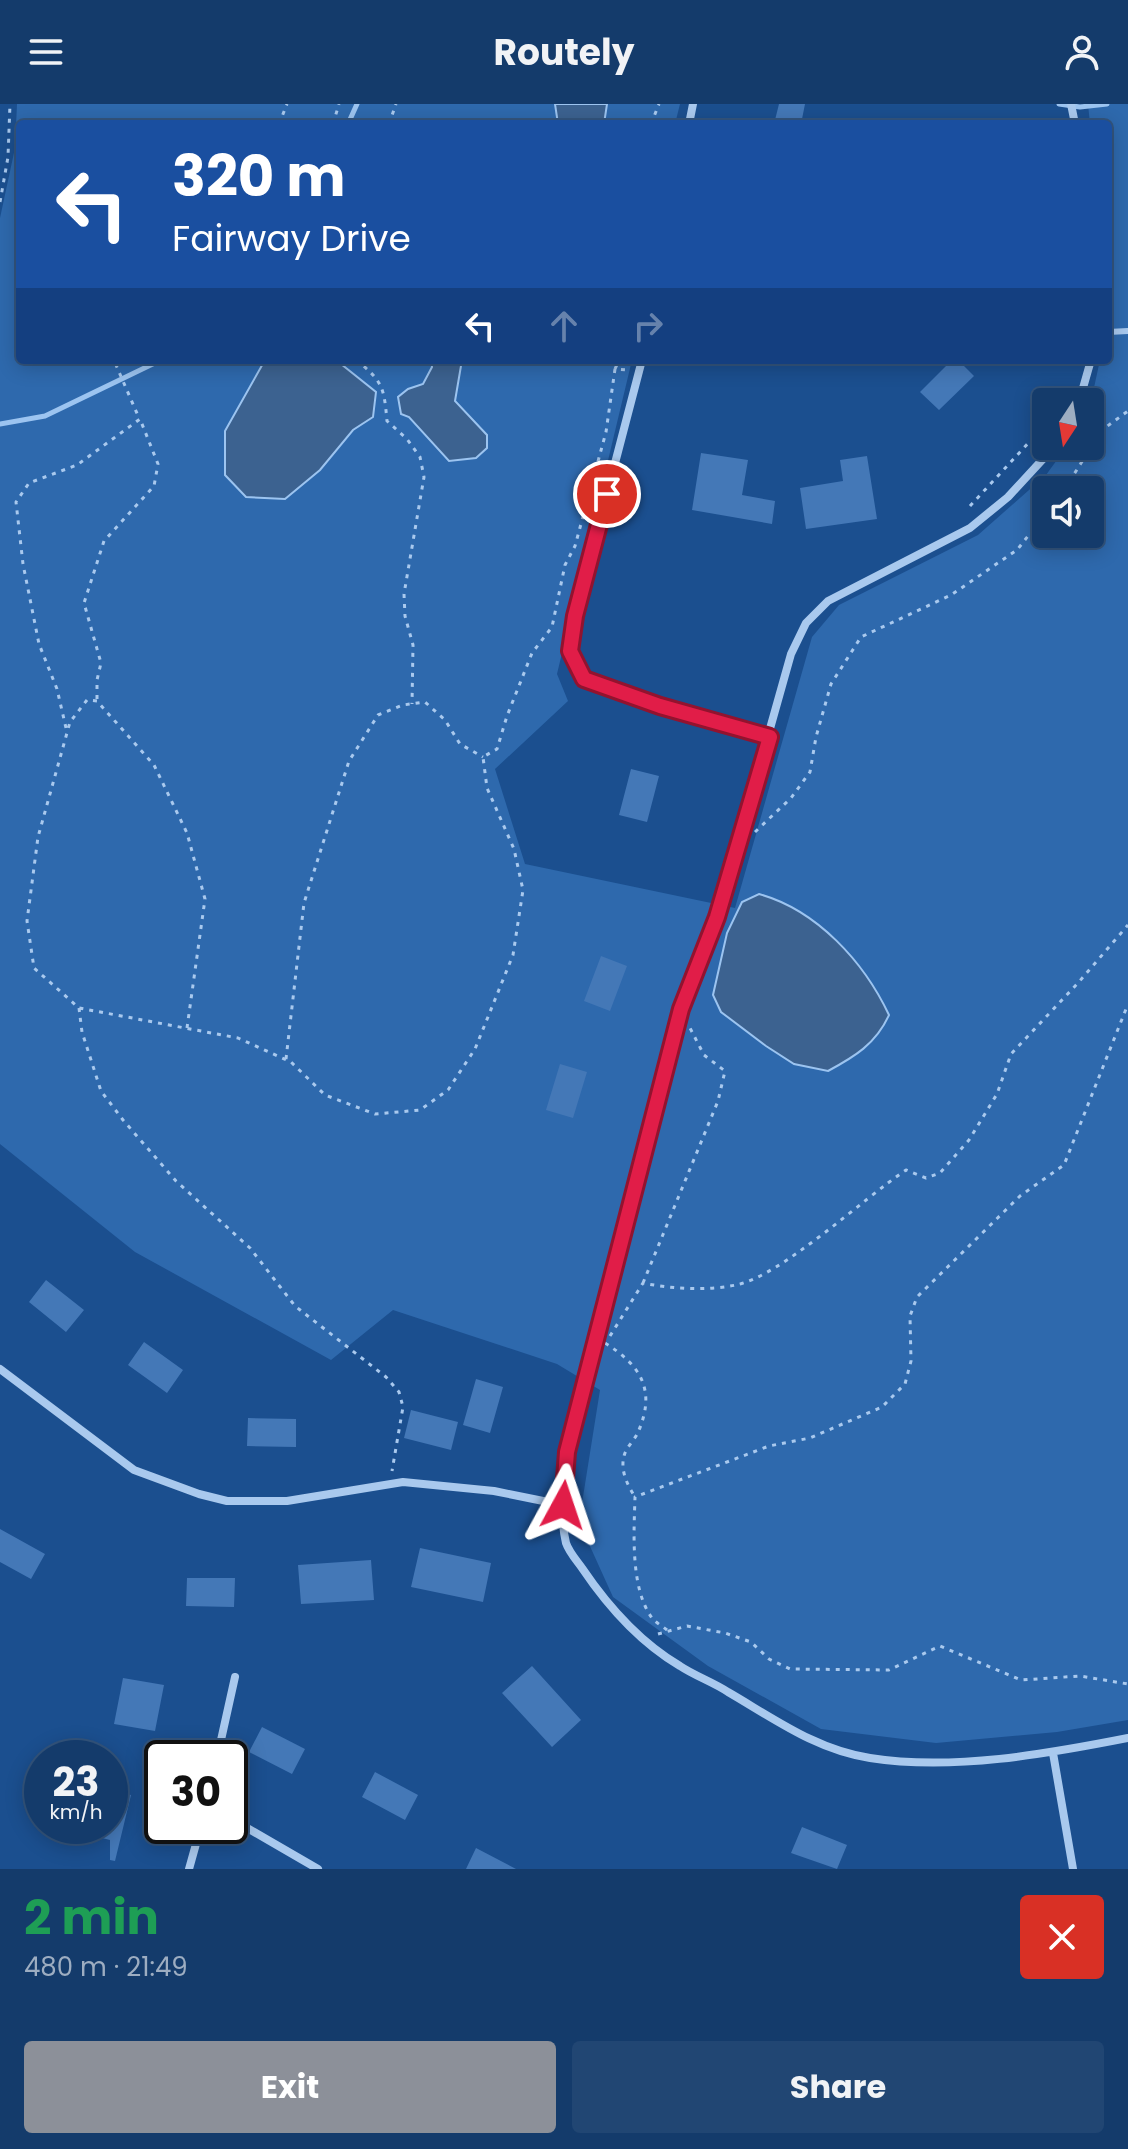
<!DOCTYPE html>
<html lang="en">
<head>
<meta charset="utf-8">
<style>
	:root { --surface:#143b6b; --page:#214673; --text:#f1f3f6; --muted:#9dadc1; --line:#33557e; --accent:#8c9099 }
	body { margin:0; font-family:Poppins,sans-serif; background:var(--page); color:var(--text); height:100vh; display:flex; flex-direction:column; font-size:30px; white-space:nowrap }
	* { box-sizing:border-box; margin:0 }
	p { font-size:26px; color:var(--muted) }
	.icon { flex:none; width:44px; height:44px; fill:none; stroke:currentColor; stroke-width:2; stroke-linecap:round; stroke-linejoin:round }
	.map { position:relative; height:1765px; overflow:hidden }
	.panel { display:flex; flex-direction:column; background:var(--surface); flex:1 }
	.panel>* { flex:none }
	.hud { position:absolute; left:16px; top:16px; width:1096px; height:244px; border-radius:8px; box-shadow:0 4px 20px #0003,0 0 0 2px var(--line); background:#1a4fa0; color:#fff; overflow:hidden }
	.needle { width:52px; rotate:192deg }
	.controls { position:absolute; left:1032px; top:284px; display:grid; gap:16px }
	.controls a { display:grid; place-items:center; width:72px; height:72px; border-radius:8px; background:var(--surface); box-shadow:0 4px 20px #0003,0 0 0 2px var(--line); font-size:40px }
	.speed { position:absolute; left:24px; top:1636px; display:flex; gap:16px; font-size:40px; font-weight:700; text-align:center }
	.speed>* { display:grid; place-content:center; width:104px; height:104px; border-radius:50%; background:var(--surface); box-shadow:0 4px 20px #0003,0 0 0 2px var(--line); line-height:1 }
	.speed small { font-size:20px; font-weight:400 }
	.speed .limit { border:4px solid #111; border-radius:12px; background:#fff; color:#111 }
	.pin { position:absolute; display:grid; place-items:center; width:68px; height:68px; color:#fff; margin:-34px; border:4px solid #fff; border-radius:50%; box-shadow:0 2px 8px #0007 }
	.me { position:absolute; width:88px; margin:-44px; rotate:5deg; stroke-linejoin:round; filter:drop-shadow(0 0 6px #0008) }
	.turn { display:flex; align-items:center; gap:28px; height:168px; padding:0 24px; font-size:36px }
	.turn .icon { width:104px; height:104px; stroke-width:2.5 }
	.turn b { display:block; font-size:56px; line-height:68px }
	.lanes { display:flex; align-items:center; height:76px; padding:0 24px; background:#0003; justify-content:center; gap:40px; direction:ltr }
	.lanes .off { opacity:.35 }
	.round { display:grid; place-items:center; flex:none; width:84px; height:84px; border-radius:8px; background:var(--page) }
	.overview { display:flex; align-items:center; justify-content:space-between; height:136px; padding:0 24px }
	h1 { font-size:48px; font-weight:700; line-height:60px; color:#1e9e55 }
	.action { display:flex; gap:16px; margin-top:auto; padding:16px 24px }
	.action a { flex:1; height:92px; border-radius:8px; background:var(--accent); color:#fff; font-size:32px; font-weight:700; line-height:92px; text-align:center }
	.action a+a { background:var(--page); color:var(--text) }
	header { display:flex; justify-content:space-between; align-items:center; height:104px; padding:0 24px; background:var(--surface); font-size:36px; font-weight:700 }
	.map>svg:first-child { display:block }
</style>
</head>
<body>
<header><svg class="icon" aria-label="menu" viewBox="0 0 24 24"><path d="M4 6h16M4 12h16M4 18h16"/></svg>Routely<svg class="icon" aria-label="person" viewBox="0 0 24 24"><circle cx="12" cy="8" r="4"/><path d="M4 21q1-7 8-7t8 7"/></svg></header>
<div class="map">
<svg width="1128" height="1765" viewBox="0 0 1128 1765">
	<rect width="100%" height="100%" fill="#1b4f8f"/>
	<path fill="#2e69ad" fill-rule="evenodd" d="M17,0H680L675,20H20V256H632L557,570L568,597L495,665L525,760L735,804L812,533L839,501L978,431L1046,371L1067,342H1090V302L1100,256H1108L1111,130L1108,20H1090L1088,0H1128V1616L1057,1628L936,1639L821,1625L708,1562L613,1493L579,1418L600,1286L557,1260L393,1206L331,1256L135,1148L0,1040V114L15,44ZM1046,386H1090V430H1046Z"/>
	<path fill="#3c6290" stroke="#9cc4f0" stroke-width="2" d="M555,0H607L604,20H558Z
		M265,256H336L376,288L373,313L353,326L320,366L285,395L246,393L225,371V327Z
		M431,256H462L455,297L487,331V344L476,354L449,357L409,313L401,310L398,293L408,285L423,280L432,263Z
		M759,790C817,806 864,858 889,911C876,940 854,953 828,967L794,960L766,942L721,908L713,891L727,829L742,798Z"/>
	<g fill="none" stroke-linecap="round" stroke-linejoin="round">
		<path stroke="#9cc4f0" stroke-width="5" d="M1059,0L1080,3L1107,0
			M348,20L357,0
			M0,320L45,312L161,256"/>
	</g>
	<path fill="#4478b7" d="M779,0H805L801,20H774Z
		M952,256H958L974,272L939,306L920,288Z
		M701,349L748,356L742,391L775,397L772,420L692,406Z
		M867,352L877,415L806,425L800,384L843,377L840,356Z
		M631,665L659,672L647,718L619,711Z
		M601,852L627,862L610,907L584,897Z
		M560,960L587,968L573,1014L546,1006Z
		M46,1176L84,1206L66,1228L29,1198Z
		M144,1238L183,1266L167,1289L128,1261Z
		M476,1275L503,1283L490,1329L463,1321Z
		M411,1306L458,1318L451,1346L404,1334Z
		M248,1314L296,1315V1343L247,1342Z
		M0,1425L45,1450L31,1475L0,1458Z
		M420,1444L491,1459L483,1498L411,1483Z
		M371,1456L374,1496L301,1500L298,1461Z
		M187,1474H235L234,1503L186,1502Z
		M532,1562L581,1616L552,1643L502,1589Z
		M123,1574L164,1581L155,1627L114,1620Z
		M262,1623L305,1645L292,1670L249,1648Z
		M375,1668L418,1691L405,1716L362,1693Z
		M110,1686L131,1691L115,1757L110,1756V1736L74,1727L75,1722H110Z
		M802,1723L847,1741L837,1765L791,1749Z
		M476,1744L516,1765H466Z"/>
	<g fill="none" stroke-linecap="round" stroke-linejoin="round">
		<path stroke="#a9c9ee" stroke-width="3" stroke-dasharray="4 6" stroke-linecap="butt" d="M279,20L287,0
			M333,20L339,0
			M389,20L396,0
			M651,20L659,0
			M0,98L8,53L10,0
			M126,256L116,261L139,314
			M356,256C383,277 384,284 387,317L407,335L420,353L424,373L404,490L405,512L413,541L412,600
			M615,265L619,256
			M1090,321L1102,326L1128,307
			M1064,386L1102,326
			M970,402L1046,320
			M66,624L57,585L39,540L23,460L16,398L29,379L77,361L140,315L158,360L154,382L104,437L84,499L101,559L97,576V597
			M755,728L791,694L810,668L816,633L831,580L861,533L951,491L1017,446L1046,409
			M79,904L82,928L101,987L123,1016L176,1077L250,1144L295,1202L386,1273L399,1288L403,1303L392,1367
			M187,924L205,795L187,729L154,661L97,597L87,596L70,618L38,733L27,817L34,864L79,904L238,934L291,958L325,991L375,1010L420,1006L448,986L475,945L513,851L523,786L514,745L487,684L483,653L497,645L507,612L532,549L552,523L565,461L575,442L606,328L615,265L627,266
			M286,955L304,799L349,657L378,611L403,601L425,598L445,616L460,640L483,653
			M643,1179L718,997L725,967L704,951L690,924
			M610,1232L643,1179C672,1185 707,1187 736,1181C781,1172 864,1094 906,1066L926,1074L940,1069L969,1036L997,990L1011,950L1078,879L1128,821
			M605,1239C640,1261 656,1285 639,1326C636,1335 626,1343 624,1352C620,1367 628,1382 635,1393
			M667,1526C662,1522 655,1518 652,1514C630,1484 634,1428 635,1393L769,1342L810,1334L882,1303L905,1280L911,1257L910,1212L917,1193L1020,1092L1064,1061L1128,900
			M658,1530L687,1522L725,1529L751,1538L769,1555L790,1565L889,1566L940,1542L1021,1576L1080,1572L1128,1580"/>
		<path stroke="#a9c9ee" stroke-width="6" d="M1108,228L1128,227"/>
		<path stroke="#a9c9ee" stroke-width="8" d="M1071,0L1075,20
			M689,20L693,0
			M642,256L575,512L570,547L584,575L660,602L770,633
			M1079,298L1091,256
			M1055,342L1008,393L970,424L828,497L806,519L791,550L717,813L681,905L567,1348C564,1378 559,1410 566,1439C569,1448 577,1457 582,1464C607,1501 641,1539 680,1562C695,1572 713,1578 728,1588C773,1614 816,1646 870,1654C952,1667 1047,1650 1128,1634
			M0,1265L134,1366L199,1390L227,1397H287L403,1378L494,1387L563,1401
			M1053,1649L1073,1765
			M217,1654L235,1573
			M230,1714L318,1765
			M189,1765L201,1722"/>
	</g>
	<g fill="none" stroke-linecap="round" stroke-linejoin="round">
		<defs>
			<path id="route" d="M563,1401L567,1348L681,905L717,813L770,633L660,602L584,575L570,547L575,512L607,390"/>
		</defs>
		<use href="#route" stroke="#92132f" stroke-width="20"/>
		<use href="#route" stroke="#e11d48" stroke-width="14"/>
	</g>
</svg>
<div class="controls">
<a><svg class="needle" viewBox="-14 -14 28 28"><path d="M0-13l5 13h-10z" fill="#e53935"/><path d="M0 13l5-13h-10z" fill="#9dadc1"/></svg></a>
<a><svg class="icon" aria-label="sound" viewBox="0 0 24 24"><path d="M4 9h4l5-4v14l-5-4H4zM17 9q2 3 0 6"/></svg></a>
</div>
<div class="speed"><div>23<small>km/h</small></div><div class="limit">30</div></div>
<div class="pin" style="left:607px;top:390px;background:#d93025"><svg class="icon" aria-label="arrive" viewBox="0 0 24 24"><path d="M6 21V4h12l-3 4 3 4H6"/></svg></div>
<svg class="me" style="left:563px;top:1401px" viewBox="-20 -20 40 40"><path d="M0-17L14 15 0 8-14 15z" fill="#e11d48" stroke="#fff" stroke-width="4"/></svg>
<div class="hud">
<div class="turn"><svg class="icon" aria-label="left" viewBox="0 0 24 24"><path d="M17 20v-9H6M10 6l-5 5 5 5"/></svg><div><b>320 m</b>Fairway Drive</div></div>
<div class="lanes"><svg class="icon" aria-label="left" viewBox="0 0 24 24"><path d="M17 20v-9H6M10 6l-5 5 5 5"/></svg><svg class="icon off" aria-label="ahead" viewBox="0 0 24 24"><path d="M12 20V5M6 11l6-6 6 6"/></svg><svg class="icon off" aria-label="right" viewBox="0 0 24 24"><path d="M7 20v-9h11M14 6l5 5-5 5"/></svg></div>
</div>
</div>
<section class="panel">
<div class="overview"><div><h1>2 min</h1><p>480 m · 21:49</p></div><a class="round" style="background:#d93025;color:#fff"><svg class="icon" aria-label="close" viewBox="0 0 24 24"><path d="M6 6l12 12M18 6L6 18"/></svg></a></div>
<div class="action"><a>Exit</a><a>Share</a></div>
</section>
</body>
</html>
